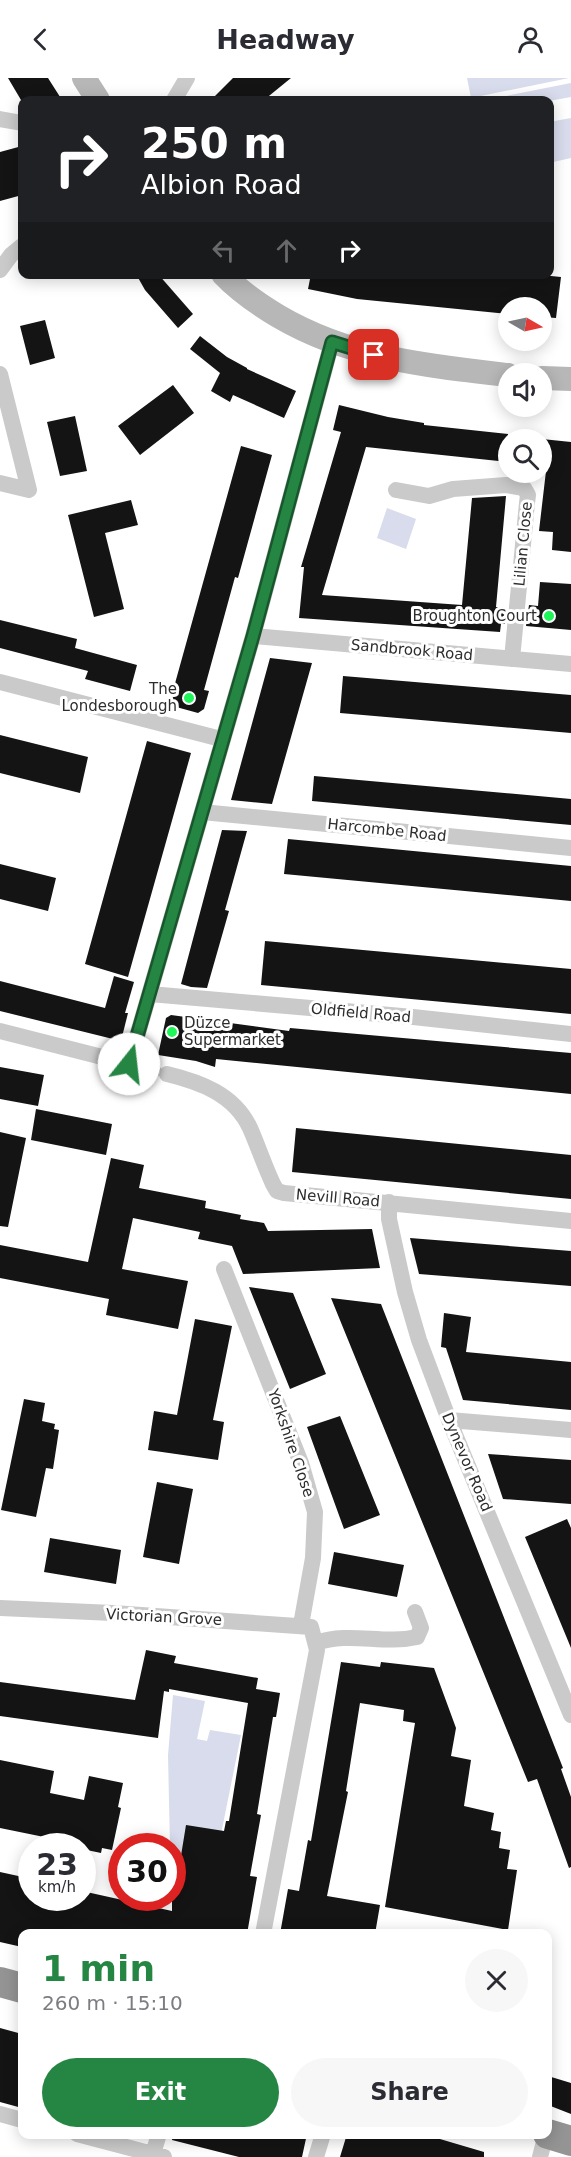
<!DOCTYPE html>
<html lang="en">
<head>
<meta charset="utf-8">
<style>
	:root { --surface:#fff; --page:#f7f7f7; --text:#2b2b33; --muted:#7c7c81; --accent:#258644 }
	body { margin:0; font-family:"DejaVu Sans",sans-serif; background:var(--page); color:var(--text); height:100vh; display:flex; flex-direction:column; font-size:22px; white-space:nowrap }
	* { box-sizing:border-box; margin:0 }
	p { font-size:20px; color:var(--muted) }
	.icon { flex:none; width:33px; height:33px; fill:none; stroke:currentColor; stroke-width:2; stroke-linecap:round; stroke-linejoin:round }
	.map { position:relative; flex:1; overflow:hidden }
	.sheet { position:absolute; left:18px; top:1851px; width:534px; height:210px; display:flex; flex-direction:column; background:var(--surface); border-radius:12px; box-shadow:0 3px 15px #0003 }
	.sheet>* { flex:none }
	.hud { position:absolute; left:18px; top:18px; width:536px; height:183px; border-radius:12px; box-shadow:0 3px 15px #0003; background:#202124; color:#fff; overflow:hidden }
	.needle { width:39px; rotate:99deg }
	.fabs { position:absolute; left:498px; top:219px; display:grid; gap:12px }
	.fabs a { display:grid; place-items:center; width:54px; height:54px; border-radius:50%; background:var(--surface); box-shadow:0 3px 15px #0003; font-size:30px }
	.speed { position:absolute; left:18px; top:1755px; display:flex; gap:12px; font-size:30px; font-weight:700; text-align:center }
	.speed>* { display:grid; place-content:center; width:78px; height:78px; border-radius:50%; background:var(--surface); box-shadow:0 3px 15px #0003; line-height:1 }
	.speed small { font-size:15px; font-weight:400 }
	.speed .limit { border:9px solid #d22; background:#fff; color:#111 }
	.pin { position:absolute; display:grid; place-items:center; width:51px; height:51px; color:#fff; margin:-26px; border-radius:12px; box-shadow:0 3px 9px #0006 }
	.me { position:absolute; width:66px; margin:-33px; rotate:16deg; stroke-linejoin:round; filter:drop-shadow(0 0 4px #0008) }
	.turn { display:flex; align-items:center; gap:21px; height:126px; padding:0 24px; font-size:27px }
	.turn .icon { width:78px; height:78px; stroke-width:2.5 }
	.turn b { display:block; font-size:42px; line-height:51px }
	.lanes { display:flex; align-items:center; height:57px; padding:0 24px; background:#0003; justify-content:center; gap:30px; direction:ltr }
	.lanes .off { opacity:.35 }
	.round { display:grid; place-items:center; flex:none; width:63px; height:63px; border-radius:32px; background:var(--page) }
	.summary { display:flex; align-items:center; justify-content:space-between; height:102px; padding:0 24px }
	h1 { font-size:36px; font-weight:800; line-height:45px; color:var(--accent) }
	.button { display:flex; gap:12px; margin-top:auto; padding:12px 24px }
	.button a { flex:1; height:69px; border-radius:36px; background:var(--accent); color:#fff; font-size:24px; font-weight:800; line-height:69px; text-align:center }
	.button a+a { background:var(--page); color:var(--text) }
	header { display:flex; justify-content:space-between; align-items:center; height:78px; padding:0 24px; background:var(--surface); font-size:27px; font-weight:800 }
	.map>svg:first-child { display:block }
</style>
</head>
<body>
<header><svg class="icon" aria-label="back" viewBox="0 0 24 24"><path d="M15 5l-7 7 7 7"/></svg>Headway<svg class="icon" aria-label="person" viewBox="0 0 24 24"><circle cx="12" cy="8" r="4"/><path d="M4 21q1-7 8-7t8 7"/></svg></header>
<div class="map">
<svg width="571" height="2079" viewBox="0 0 571 2079">
	<rect width="100%" height="100%" fill="#fff"/>
	<path fill="#d8dcec" d="M467,0H569L471,20Z
		M571,5V19L549,23L507,22L506,18Z
		M571,40V80L549,85V44Z
		M387,430L416,441L406,471L377,460Z
		M173,1617L205,1623L197,1661L207,1663L210,1652L241,1657L216,1781L173,1776L172,1768H170L168,1677Z"/>
	<path fill="#141414" d="M8,0H48L62,22H21Z
		M233,0H291L264,22H211Z
		M22,68V117L0,123V74Z
		M136,196H158L193,236L178,250L145,212Z
		M311,196H531L561,199L556,240L542,239V230H508V236L357,221L308,211Z
		M45,242L55,280L30,287L20,248Z
		M200,258L227,279L247,290V291L296,313L284,340L233,317L230,324L211,313L220,295L190,271Z
		M173,307L194,335L140,377L118,348Z
		M339,327L388,339L424,345V347L508,356V384L366,369L322,517L462,527L472,420L506,418L496,529L506,530L505,546H501L500,554L299,540L304,489H301L341,354L333,352Z
		M75,338L87,393L60,398L47,344Z
		M542,361L571,364V474L552,472L553,454L539,453L546,393L542,392Z
		M241,368L272,377L238,500L235,499L204,612L209,613L204,631L198,635L169,627Z
		M131,422L138,447L105,455L124,531L94,539L68,437Z
		M540,504L571,506V552L526,548L529,527L538,528Z
		M0,542L77,561L75,570L137,587L130,613L85,601L88,593L0,570Z
		M270,580L312,585L272,726L231,722Z
		M343,598L571,617V655L340,635Z
		M0,657L88,679L80,715L0,695Z
		M147,663L191,675L128,899L85,886Z
		M314,698L571,721V747L312,723Z
		M222,752L247,753L225,832L229,833L207,910L191,909L181,906Z
		M288,761L571,788V823L284,796Z
		M0,786L56,800L48,833L0,821Z
		M265,863L571,891V936L261,907Z
		M114,898L134,904L125,935H128L121,963L0,933V903L105,930Z
		M171,937L289,953L290,950L571,975V1016L216,981L215,989L196,983L158,977L166,940Z
		M0,989L44,997L38,1028L0,1021Z
		M36,1031L112,1046L106,1077L31,1062Z
		M296,1050L571,1077V1121L292,1094Z
		M0,1054L26,1060L8,1149L0,1148Z
		M111,1080L144,1087L139,1110L206,1123L205,1130L241,1137L240,1141L264,1145L268,1153L372,1151L380,1190L243,1196L232,1168L198,1161L200,1154L133,1140L122,1191L188,1203L178,1251L106,1237L109,1221L0,1200V1167L88,1184Z
		M410,1160L571,1173V1208L419,1196Z
		M249,1209L293,1215L326,1296L290,1311Z
		M331,1220L381,1226L563,1690L561,1691L571,1719V1789L569,1790L537,1701L528,1704Z
		M444,1235L471,1239L466,1274L571,1284V1332L463,1322L446,1270L441,1269Z
		M195,1241L232,1248L213,1342L224,1344L218,1382L148,1372L154,1333L177,1337Z
		M24,1321L45,1325L42,1343L55,1346L54,1351L59,1352L53,1391L46,1390L36,1439L1,1432Z
		M340,1338L380,1437L344,1451L307,1349Z
		M488,1376L571,1382V1426L503,1421Z
		M157,1404L193,1411L179,1486L143,1479Z
		M567,1441L571,1450V1570L525,1459Z
		M50,1460L121,1472L116,1506L44,1494Z
		M334,1474L404,1487L397,1519L328,1506Z
		M146,1572L176,1578L174,1585L258,1600L256,1611L280,1615L276,1639H273L257,1736L261,1737L250,1798L257,1799L247,1856H22V1869L0,1864V1794L32,1801V1820H82V1813L172,1833V1790H179L186,1747L224,1753L226,1743H229L248,1625L169,1611V1614L164,1613L158,1660L0,1638V1604L135,1622Z
		M341,1584L380,1589L381,1584L434,1590L456,1650L451,1678L471,1682L464,1728L494,1735L491,1752L501,1754L499,1770L510,1772L507,1791L517,1792L508,1852L385,1829L415,1645L403,1643L404,1632L360,1625L346,1713L348,1714L327,1818L380,1827L375,1856H280L288,1811L299,1813L308,1762L311,1763Z
		M0,1682L54,1693L50,1715L84,1722L89,1698L123,1705L118,1729L121,1730L112,1772L102,1770L101,1775L82,1771V1768H68L48,1764L49,1760L0,1750Z
		M0,1950L22,1956V2030L0,2024Z
		M548,1998L571,2005V2036L548,2027Z
		M173,2056H307L302,2079H239L172,2062Z
		M347,2056H423L484,2074V2079H340Z"/>
	<g fill="none" stroke-linecap="round" stroke-linejoin="round">
		<path stroke="#cacaca" stroke-width="16" d="M174,22L187,0
			M0,41L22,45
			M0,192L11,177L22,168
			M0,296L29,412L0,405
			M396,412L429,418L453,411L506,407L524,410L528,417L527,425L512,581
			M253,558L571,586
			M0,604L221,661
			M202,734L571,770
			M150,916L413,939L571,956
			M0,953L153,992
			M129,986L253,558L332,264
			M167,996C200,1004 234,1016 250,1050C258,1068 264,1087 273,1106L277,1113L284,1115L571,1143
			M389,1124V1141L405,1214L419,1262L449,1342L571,1637
			M224,1191L301,1385L315,1434L313,1480L301,1547
			M449,1342L571,1352
			M0,1530L113,1535L311,1549L317,1572L263,1856
			M316,1565C350,1553 383,1567 417,1559L421,1550L415,1534
			M0,2036L22,2042
			M77,2056L164,2079
			M152,2079L159,2056
			M316,2079L323,2056
			M540,2079L546,2056"/>
		<path stroke="#b7b7b7" stroke-width="24" d="M84,0L98,22
			M223,196C239,213 258,226 278,238C349,280 428,288 508,297
			M542,300L571,301"/>
		<path stroke="#949494" stroke-width="30" d="M0,1904L22,1910
			M548,2056L571,2063"/>
	</g>
	<g fill="none" stroke-linecap="round" stroke-linejoin="round">
		<defs>
			<path id="route" d="M129,986L253,558L332,264L374,277"/>
		</defs>
		<use href="#route" stroke="#18572c" stroke-width="15"/>
		<use href="#route" stroke="#258644" stroke-width="10"/>
	</g>
	<g fill="#1df559" stroke="#fff" stroke-width="2">
		<circle cx="549" cy="538" r="6"/>
		<circle cx="189" cy="620" r="6"/>
		<circle cx="172" cy="954" r="6"/>
	</g>
	<g text-anchor="middle" stroke-width="6" stroke-linejoin="round" paint-order="stroke">
		<g font-size="15" fill="#2d2d2d" stroke="#fff">
			<text transform="translate(523 466) rotate(-85)" y="5">Lilian Close</text>
			<text transform="translate(412 572) rotate(5)" y="5">Sandbrook Road</text>
			<text transform="translate(387 752) rotate(6)" y="5">Harcombe Road</text>
			<text transform="translate(361 935) rotate(5)" y="5">Oldfield Road</text>
			<text transform="translate(338 1120) rotate(5)" y="5">Nevill Road</text>
			<text transform="translate(291 1365) rotate(71)" y="5">Yorkshire Close</text>
			<text transform="translate(467 1384) rotate(67)" y="5">Dynevor Road</text>
			<text transform="translate(164 1539) rotate(3)" y="5">Victorian Grove</text>
		</g>
		<g font-size="15" fill="#2d2d2d" stroke="#fff" text-anchor="end">
			<text x="537" y="543">Broughton Court</text>
			<text x="177" y="616">The<tspan x="177" dy="17">Londesborough</tspan></text>
			<text x="184" y="950" text-anchor="start">Düzce<tspan x="184" dy="17">Supermarket</tspan></text>
		</g>
	</g>
</svg>
<div class="fabs">
<a><svg class="needle" viewBox="-14 -14 28 28"><path d="M0-13l5 13h-10z" fill="#e53935"/><path d="M0 13l5-13h-10z" fill="#7c7c81"/></svg></a>
<a><svg class="icon" aria-label="sound" viewBox="0 0 24 24"><path d="M4 9h4l5-4v14l-5-4H4zM17 9q2 3 0 6"/></svg></a>
<a><svg class="icon" aria-label="search" viewBox="0 0 24 24"><circle cx="10" cy="10" r="6"/><path d="M15 15l6 6"/></svg></a>
</div>
<div class="speed"><div>23<small>km/h</small></div><div class="limit">30</div></div>
<div class="pin" style="left:374px;top:277px;background:#d93025"><svg class="icon" aria-label="arrive" viewBox="0 0 24 24"><path d="M6 21V4h12l-3 4 3 4H6"/></svg></div>
<svg class="me" style="left:129px;top:986px" viewBox="-20 -20 40 40"><circle r="19" fill="#fff"/><path d="M0-13L10 11 0 6-10 11z" fill="#258644"/></svg>
<div class="hud">
<div class="turn"><svg class="icon" aria-label="right" viewBox="0 0 24 24"><path d="M7 20v-9h11M14 6l5 5-5 5"/></svg><div><b>250 m</b>Albion Road</div></div>
<div class="lanes"><svg class="icon off" aria-label="left" viewBox="0 0 24 24"><path d="M17 20v-9H6M10 6l-5 5 5 5"/></svg><svg class="icon off" aria-label="ahead" viewBox="0 0 24 24"><path d="M12 20V5M6 11l6-6 6 6"/></svg><svg class="icon" aria-label="right" viewBox="0 0 24 24"><path d="M7 20v-9h11M14 6l5 5-5 5"/></svg></div>
</div>
<section class="sheet">
<div class="summary"><div><h1>1 min</h1><p>260 m · 15:10</p></div><a class="round"><svg class="icon" aria-label="close" viewBox="0 0 24 24"><path d="M6 6l12 12M18 6L6 18"/></svg></a></div>
<div class="button"><a>Exit</a><a>Share</a></div>
</section>
</div>
</body>
</html>
